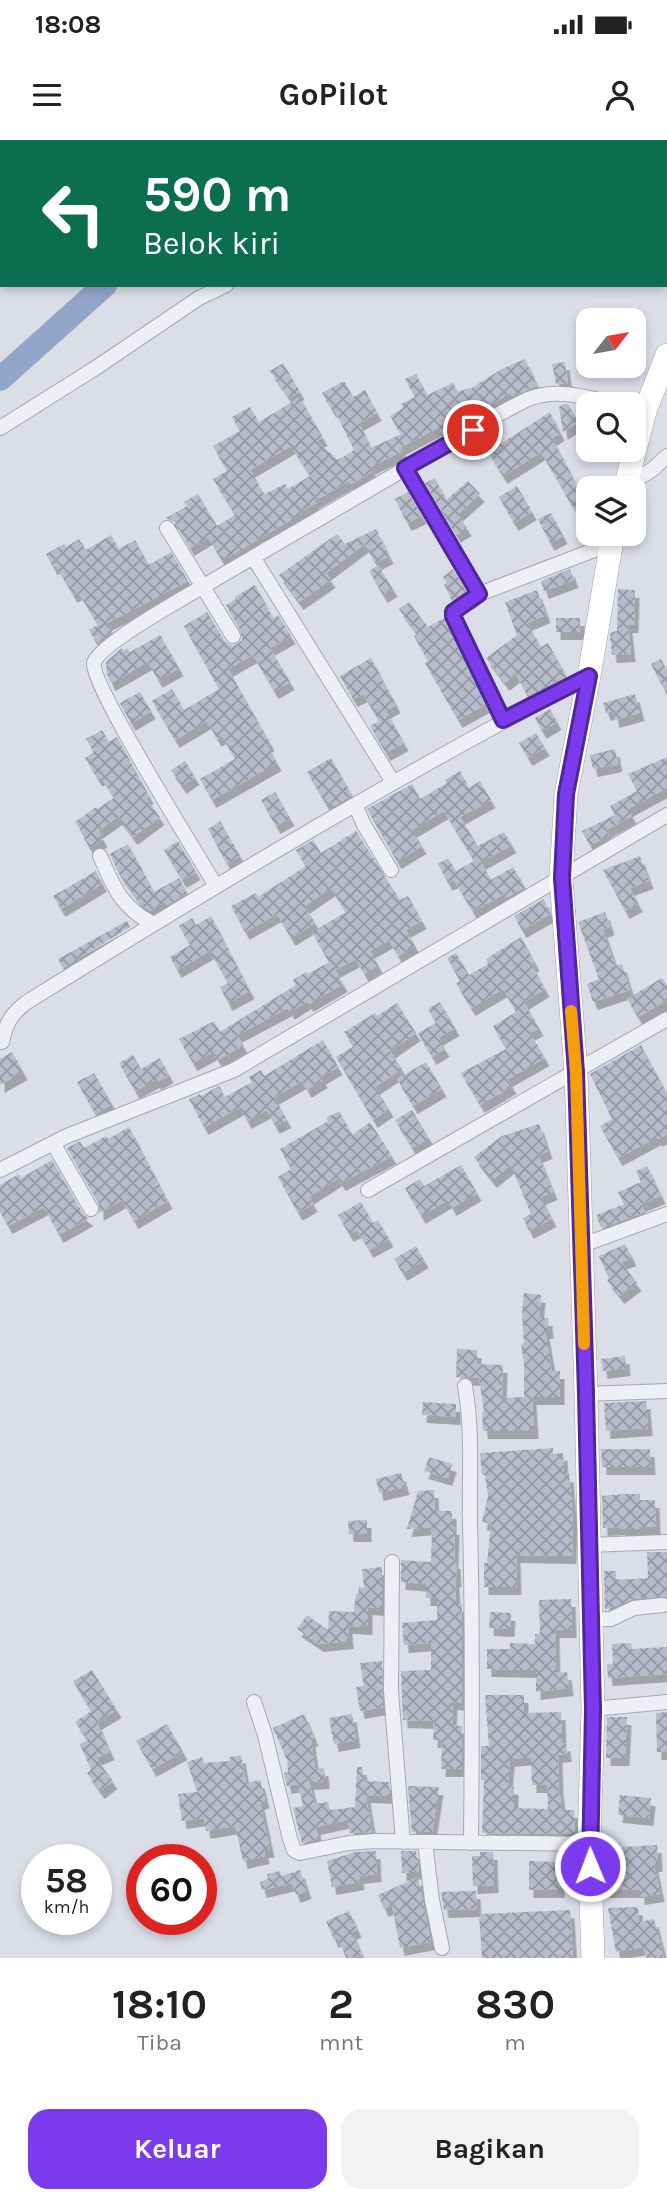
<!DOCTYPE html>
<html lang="id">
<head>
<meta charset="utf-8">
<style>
	:root { --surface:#fff; --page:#f2f2f2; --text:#222; --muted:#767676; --accent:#7c3aed }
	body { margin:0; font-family:Karla,sans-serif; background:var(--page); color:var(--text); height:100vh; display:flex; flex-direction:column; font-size:26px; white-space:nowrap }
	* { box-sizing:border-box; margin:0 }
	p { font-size:23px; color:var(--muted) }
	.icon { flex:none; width:38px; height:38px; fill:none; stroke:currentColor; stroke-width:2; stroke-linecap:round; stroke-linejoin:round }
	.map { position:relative; height:1818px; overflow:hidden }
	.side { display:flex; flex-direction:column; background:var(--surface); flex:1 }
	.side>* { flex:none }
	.top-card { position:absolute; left:0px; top:0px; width:668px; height:147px; box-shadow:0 4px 10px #0003; background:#0b6e4f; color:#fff; overflow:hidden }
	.needle { width:46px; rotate:59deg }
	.tools { position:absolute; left:576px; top:168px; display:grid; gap:14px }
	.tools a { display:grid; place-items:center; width:70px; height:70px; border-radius:14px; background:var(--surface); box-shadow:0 4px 10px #0003; font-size:35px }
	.speed { position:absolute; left:21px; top:1704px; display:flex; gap:14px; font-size:35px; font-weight:700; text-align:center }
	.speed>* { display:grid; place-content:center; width:91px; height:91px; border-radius:50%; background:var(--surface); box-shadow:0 4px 10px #0003; line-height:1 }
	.speed small { font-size:18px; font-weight:400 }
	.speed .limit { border:10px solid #d22; background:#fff; color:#111 }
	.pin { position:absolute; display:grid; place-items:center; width:60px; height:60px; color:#fff; margin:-30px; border:4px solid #fff; border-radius:50%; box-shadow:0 2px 7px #0007 }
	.me { position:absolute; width:77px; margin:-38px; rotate:359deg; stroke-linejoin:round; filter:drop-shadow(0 0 5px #0008) }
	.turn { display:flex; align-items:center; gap:24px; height:147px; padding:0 28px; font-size:32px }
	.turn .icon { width:91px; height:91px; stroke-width:2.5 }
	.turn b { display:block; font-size:49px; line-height:60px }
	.eta { display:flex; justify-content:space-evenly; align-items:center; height:119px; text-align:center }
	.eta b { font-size:42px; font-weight:700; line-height:49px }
	.primary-button { display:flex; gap:14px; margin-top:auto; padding:14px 28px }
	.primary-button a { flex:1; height:80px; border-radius:21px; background:var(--accent); color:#fff; font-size:28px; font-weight:700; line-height:80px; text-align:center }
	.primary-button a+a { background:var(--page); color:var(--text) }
	.status { display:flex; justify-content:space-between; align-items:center; height:49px; padding:0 35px; background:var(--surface); direction:ltr }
	.status svg { height:19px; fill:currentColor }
	header { display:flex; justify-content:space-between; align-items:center; height:91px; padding:0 28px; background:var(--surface); font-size:32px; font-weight:700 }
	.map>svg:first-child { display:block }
</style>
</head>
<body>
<div class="status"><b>18:08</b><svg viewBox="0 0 49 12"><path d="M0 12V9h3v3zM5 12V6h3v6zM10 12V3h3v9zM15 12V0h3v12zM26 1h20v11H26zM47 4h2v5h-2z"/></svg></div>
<header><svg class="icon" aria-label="menu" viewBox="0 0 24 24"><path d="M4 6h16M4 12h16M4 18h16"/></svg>GoPilot<svg class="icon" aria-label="person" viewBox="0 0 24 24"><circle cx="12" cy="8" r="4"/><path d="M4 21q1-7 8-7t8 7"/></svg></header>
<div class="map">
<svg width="667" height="1818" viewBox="0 0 667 1818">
	<defs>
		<pattern id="building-cross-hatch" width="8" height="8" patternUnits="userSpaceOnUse" patternTransform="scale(1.75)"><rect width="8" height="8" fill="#b8bcca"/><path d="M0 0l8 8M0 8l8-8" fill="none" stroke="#9599a5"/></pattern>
		<filter id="shadow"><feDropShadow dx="4.5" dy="8" stdDeviation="0" flood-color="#0004"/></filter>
	</defs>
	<rect width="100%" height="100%" fill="#dbdee7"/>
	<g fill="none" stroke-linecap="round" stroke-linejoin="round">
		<path stroke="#93a6ca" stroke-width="24" d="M252,2L253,0
			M0,239L105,145"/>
	</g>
	<path fill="url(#building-cross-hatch)" fill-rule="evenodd" filter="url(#shadow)" d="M525,219L537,246L512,256L510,253L492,264L449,282L453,289L443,295L438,288L401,307L403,311L370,327L373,331L351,344L349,341L314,361L316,363L301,371L302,373L222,421L208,397L190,408L175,382L166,378L187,366L184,362L198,354L217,386L235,375L213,339L227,331L213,306L240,291L232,277L250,267L259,282L300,257L323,298L317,301L338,320L354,310L334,269L332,270L322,253L344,241L353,257L365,250L377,273L359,283L371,308L401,294L390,276L403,268L401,264L415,257L405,239L416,234L427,255L453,243L458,252L469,248L470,249L500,230ZM291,306L310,336L288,349L285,344L264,354L250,330Z
		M565,222L568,243L556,244L552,224Z
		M283,223L300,252L289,258L270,231Z
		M564,264H568L579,282L563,292L559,267Z
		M550,272L560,293L552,298L588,366V374L579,378L541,312L503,336L488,312Z
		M435,338L446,360L468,341L480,354L458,374L467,388L456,395L425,343Z
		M517,346L532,372L514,383L499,357Z
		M408,352L422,376L407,383L395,359Z
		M551,373L563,396L550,403L538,379Z
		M376,389L389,416L375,423L365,404L326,433L331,440L299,462L279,435L337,394L345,404Z
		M111,395L119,409L135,400L149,425L171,412L188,441L107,483L112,492L97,504L89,490L98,485L78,452L73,455L56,426L53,427L46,414L64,404L66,407L79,399L86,410Z
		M378,425L393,449L383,455L369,431Z
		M453,429L466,451L452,461L444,444L447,443L443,437Z
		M570,429L574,440L544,451L541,441Z
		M255,445L273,478L278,475L291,496L270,508L290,542L274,551L253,515L228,529L270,603L267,605L277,623L212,660L200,639L235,619L222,596L217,599L207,581L175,600L152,561L172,549L184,570L219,549L184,486L207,472L225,502L233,506L237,504L242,500L241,492L226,465L236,459L235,457Z
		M618,449L635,450L634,485H628L631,514L612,515L610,496L611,492L617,491Z
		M537,450L546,475L527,483L541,507L548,503L567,537L528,557L516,534L505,543L486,518L517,495L505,462Z
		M409,462L428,487L444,478L485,565L458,580L425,523L428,521L414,496L417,494L399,469Z
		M556,478H580V492H556Z
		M160,495L179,528L158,540L148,522L111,543L107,534L106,522L122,508L123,511L127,508L130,512Z
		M371,518L396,565L386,571L404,603L386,613L370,586L379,581L363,554L353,559L340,536Z
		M661,519L667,530V555L651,524Z
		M140,552L151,571L131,583L120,563Z
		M635,554L640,573L615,580L613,571L606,573L603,563Z
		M550,569L557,582L542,591L535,578Z
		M102,590L109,602L117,597L149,656L146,658L160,677L133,697L118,677L98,691L103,699L90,708L83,697L85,696L75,682L96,667L97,669L114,658L101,637L98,639L85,618L94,612L86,599Z
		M536,593L545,608L528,618L519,603Z
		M615,609L618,624L593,629L590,615Z
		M667,617V648L628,669L632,676L606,690L609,696L590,705L582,691L615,675L610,666L637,651L628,634Z
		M331,618L352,655L334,666L331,661L326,664L307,632Z
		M185,621L195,637L182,646L171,630Z
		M460,631L469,648L480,641L491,660L460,677L478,706L504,692L512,705L481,722L491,740L513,727L525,747L506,758L504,754L473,772L454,740L448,743L438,724L448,718L456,731L474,721L444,671L412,690L422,706L397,721L367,669L412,644L420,659L447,643L445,640Z
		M275,652L290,678L276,686L261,660Z
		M220,681L240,716L227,724L208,689Z
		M356,691L400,760L408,756L422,781L406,790L415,806L398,816L389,800L370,811L378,825L364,834L356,819L335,830L343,844L309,864L307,861L290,872L288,868L237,895L243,905L218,920L213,912L193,923L179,899L214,881L220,892L296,845L293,840L306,832L308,834L329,822L312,792L346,772L331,748L305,766L315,783L291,798L277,774L245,792L231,766L256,753L258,757L306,726L296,710L313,700L321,713Z
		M178,701L196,732L182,740L164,710Z
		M128,704L154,752L179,738L187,753L167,765L165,762L150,771L140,763L119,734L110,714Z
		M640,716L649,741L630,748L638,764L625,771L603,730Z
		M96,731L102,744L61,769L53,756Z
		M544,759L550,774L522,790L514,776Z
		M605,772L610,787L603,790L615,826L622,824L630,850L593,862L587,844L599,839L578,782Z
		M211,776L250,851L228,863L220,847L228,843L210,811L177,830L170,817L190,805L179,786L192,778L196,785Z
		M127,781L130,787L63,828L58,819Z
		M521,797L535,823L532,825L545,849L524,862L539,888L530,893L545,918L508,939L512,946L480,965L461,933L506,909L493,886L516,872L503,849L471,868L456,843L460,841L447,818L456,813L469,835L488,824L486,819Z
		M662,838L667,846V860L638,877L627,859Z
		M440,862L455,888L438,898L445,909L432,917L418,893L436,883L428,869Z
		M397,863L416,893L390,911L402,929L375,947L389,969L373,980L336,917L354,906L344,892L375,873L377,876Z
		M323,900L338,927L321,937L323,940L307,950L302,941L274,957L287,980L275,986L267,970L247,981L240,967L204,987L189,959L200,954L201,956L219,946L225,957L252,942L249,937L261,930L264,936Z
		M641,905L667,954V994L658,999L657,997L618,1018L600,986L612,979L590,934Z
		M12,912L23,932L0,945V919Z
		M133,915L141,929L160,918L169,935L157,942L155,940L135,951L119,923Z
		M426,922L442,949L413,966L397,939Z
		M94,933L112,964L95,974L77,942Z
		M412,970L429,998L412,1008L395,980Z
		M339,971L352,995L370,982L392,1016L341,1043L338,1038L309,1057L313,1064L298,1073L278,1037L291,1029L280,1009L328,981L326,978Z
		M539,984L548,1011L538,1015L553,1052L541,1057L552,1079L529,1091L523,1078L531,1074L511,1025L492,1040L474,1017L502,996Z
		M129,987L168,1061L134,1081L122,1060L99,1073V1064L67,1008L80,1001L84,1008L106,996L108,999Z
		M52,1020L83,1074L89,1078L59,1095L44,1067L8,1086L0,1072V1045L19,1034L21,1038Z
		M461,1025L477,1053L452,1068L448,1060L421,1076L405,1048L420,1039L424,1046Z
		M647,1026L661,1056L641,1064L645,1072L601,1088L596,1075L624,1064L618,1052L641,1042L636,1031Z
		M361,1062L373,1083L378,1080L389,1099L369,1110L357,1090L349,1094L338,1075Z
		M625,1104L632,1118L621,1122L637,1143L620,1156L607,1140L609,1139L599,1116Z
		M416,1106L424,1120L403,1133L394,1119Z
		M524,1153L541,1155L539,1178H548L549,1191H545L552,1231H560V1257H532L534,1291H483L482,1272H484L479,1238L456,1237L457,1209L477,1210V1224L503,1225L502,1258L524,1257V1225L521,1204L524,1203L522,1172Z
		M625,1216L626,1228L603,1231L601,1219Z
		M646,1261L648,1288L606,1291L604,1263Z
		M423,1262L456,1264V1277L422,1275Z
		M553,1308V1314L563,1313L564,1335L569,1334L573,1379L572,1416L516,1415L517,1447H484V1423H487L491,1384L482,1382L488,1356L485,1335H482L480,1313Z
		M601,1309H650L651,1327H602Z
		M429,1317L452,1324L448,1338L424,1331Z
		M401,1333L405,1347L379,1353L376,1339Z
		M434,1350L435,1371H452V1387H455L454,1421H456L457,1439H455L456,1464H462V1563L453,1562L452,1585L462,1586V1629H441L442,1600H433L434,1581L403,1580L401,1531L431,1530V1503L404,1505L402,1483L437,1480V1458H426V1444L401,1442V1420L431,1422L432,1387L407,1389L418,1351Z
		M622,1354H640V1360H655L656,1387H640V1389H621V1387L603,1388L602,1356Z
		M367,1380V1394H349L348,1381Z
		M647,1412H667V1456L633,1459L605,1470L604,1431H616V1440L648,1438Z
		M382,1427V1468L368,1467V1487L348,1486L349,1501L319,1504L297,1489L307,1475L328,1490L329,1471L354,1472L356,1454H358L359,1447L364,1448L362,1429Z
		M571,1459L572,1490H555L556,1533L567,1532L569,1548L536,1552V1530L487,1529V1509H510V1503L535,1504V1494H540L539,1460Z
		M490,1472L511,1473L510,1489L489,1488Z
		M631,1503L632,1509L667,1507V1534L608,1538L607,1524H613L612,1504Z
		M382,1521L383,1567L360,1571L356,1547L364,1546L360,1523Z
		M92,1530L117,1570L97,1582L110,1612L96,1618L113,1641L100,1651L87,1633L91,1630L80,1604L88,1600L75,1582L91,1571L73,1541Z
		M485,1555H524V1573L561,1572L562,1604L566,1603L567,1614L558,1615L559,1648L562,1670H574L575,1694L482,1693L484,1640H481V1606H489ZM531,1617L532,1645H547L548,1669L514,1668V1647L508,1646L510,1619Z
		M667,1572V1612H657L656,1573Z
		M304,1574L314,1598L311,1599L315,1629L324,1628L325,1641L309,1642L315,1664L328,1662L330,1670L355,1667L357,1627H362L364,1641L389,1642L390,1656L366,1655L372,1692L350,1693L348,1680L316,1687L318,1699L302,1703L293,1668L303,1666L298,1644L287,1646L284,1633L288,1632L287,1620L273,1588Z
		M352,1574L356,1600L334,1604L329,1578Z
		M607,1577H627L625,1618H606Z
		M167,1584L183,1612L152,1629L136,1601Z
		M241,1615L246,1643L260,1640L265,1660L260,1662L270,1710H264L265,1716L243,1721L235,1686L206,1691L204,1678L182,1681L178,1654L197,1652L187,1622L202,1617L204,1623L230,1621V1617Z
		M408,1646L439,1647L432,1692H412Z
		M620,1655L651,1658L649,1678L618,1675Z
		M657,1705L658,1724H654L660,1754L640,1757V1750H605L604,1730L623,1729L622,1707Z
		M376,1711L377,1734L359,1736L360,1742L332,1747L327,1721L355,1712Z
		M401,1711H416L419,1731L402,1733Z
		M480,1712H493L494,1745L473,1746L472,1716H480Z
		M529,1721L560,1722V1750H529Z
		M300,1730L307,1751L296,1755L292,1743L262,1750L260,1742L268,1739L267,1734L280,1731L281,1736Z
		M418,1737L431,1802L400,1808L392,1766L384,1769L378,1755Z
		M476,1751L477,1769L444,1770L441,1752Z
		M638,1767L639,1782L654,1779L664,1818H647L643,1807L616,1812L608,1768Z
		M570,1770L573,1818H482L479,1774Z
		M349,1771L357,1790L352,1792L362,1816L346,1818L338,1798L334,1800L326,1781Z"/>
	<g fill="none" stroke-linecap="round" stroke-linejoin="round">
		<defs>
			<path id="street" d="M535,2L536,0
				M0,288L94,229L199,158L226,145
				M405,328L479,454
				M625,347L653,329L667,316
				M167,388L233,496
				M253,417L393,642
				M503,580L453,476V472L479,454L610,404
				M355,665L364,685L391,730
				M100,716C114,748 121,767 153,784
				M216,746C199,717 90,543 94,523C98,507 166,468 183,458C258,414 333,370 408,327C448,304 487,279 528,259C557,248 586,257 615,264
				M2,902C6,883 11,874 27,862C211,748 397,636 589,536
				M53,1003L91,1069
				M0,1030L67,996L234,930L667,675
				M368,1050L667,879
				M580,1106L667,1074
				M465,1246C473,1292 469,1338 470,1384C473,1490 472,1596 471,1703
				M586,1254L667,1251
				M588,1405L667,1402
				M392,1422L391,1551L403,1702
				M589,1480L611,1479L634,1468L663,1465
				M254,1562L265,1595L290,1699L294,1710L300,1713L349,1703L375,1701L589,1704
				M593,1569L667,1562
				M425,1702L432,1760L442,1808"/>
			<path id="primary" d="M625,348L645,271L667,215
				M593,1818L589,1704L593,1569L586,1254L576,932L561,738L566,654L589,536L613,394"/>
		</defs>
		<use href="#street" stroke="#a4a8b4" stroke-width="16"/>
		<use href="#primary" stroke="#9aa0b3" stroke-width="24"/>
		<use href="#street" stroke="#eeeff5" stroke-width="14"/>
		<use href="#primary" stroke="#fff" stroke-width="23"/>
	</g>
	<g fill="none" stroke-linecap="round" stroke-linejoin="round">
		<defs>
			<path id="route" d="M473,290L405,328L479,454L453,472V476L503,580L589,536L566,654L562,738L576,932L586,1254L593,1569L590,1726"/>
		</defs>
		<use href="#route" stroke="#51269a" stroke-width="18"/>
		<use href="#route" stroke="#7c3aed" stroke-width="12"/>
		<path stroke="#f59e0b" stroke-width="12" d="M571,871L576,932L584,1204"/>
	</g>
</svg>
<div class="tools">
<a><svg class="needle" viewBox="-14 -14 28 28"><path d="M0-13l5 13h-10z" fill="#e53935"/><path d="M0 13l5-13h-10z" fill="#767676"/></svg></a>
<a><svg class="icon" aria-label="search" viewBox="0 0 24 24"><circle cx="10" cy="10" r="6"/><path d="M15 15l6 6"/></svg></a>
<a><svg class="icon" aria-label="layers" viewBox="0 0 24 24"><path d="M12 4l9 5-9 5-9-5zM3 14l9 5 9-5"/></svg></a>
</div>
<div class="speed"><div>58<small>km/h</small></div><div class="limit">60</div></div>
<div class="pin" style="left:473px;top:290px;background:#d93025"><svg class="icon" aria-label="arrive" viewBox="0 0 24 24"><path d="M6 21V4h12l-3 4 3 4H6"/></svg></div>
<svg class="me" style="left:590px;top:1726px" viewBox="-20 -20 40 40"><circle r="17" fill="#7c3aed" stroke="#fff" stroke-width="3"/><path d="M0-11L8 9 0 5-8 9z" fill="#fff"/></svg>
<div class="top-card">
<div class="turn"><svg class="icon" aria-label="left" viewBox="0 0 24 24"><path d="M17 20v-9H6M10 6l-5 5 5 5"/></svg><div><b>590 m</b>Belok kiri</div></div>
</div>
</div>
<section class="side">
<div class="eta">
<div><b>18:10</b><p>Tiba</p></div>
<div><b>2</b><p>mnt</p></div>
<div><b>830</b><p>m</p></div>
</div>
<div class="primary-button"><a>Keluar</a><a>Bagikan</a></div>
</section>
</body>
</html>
